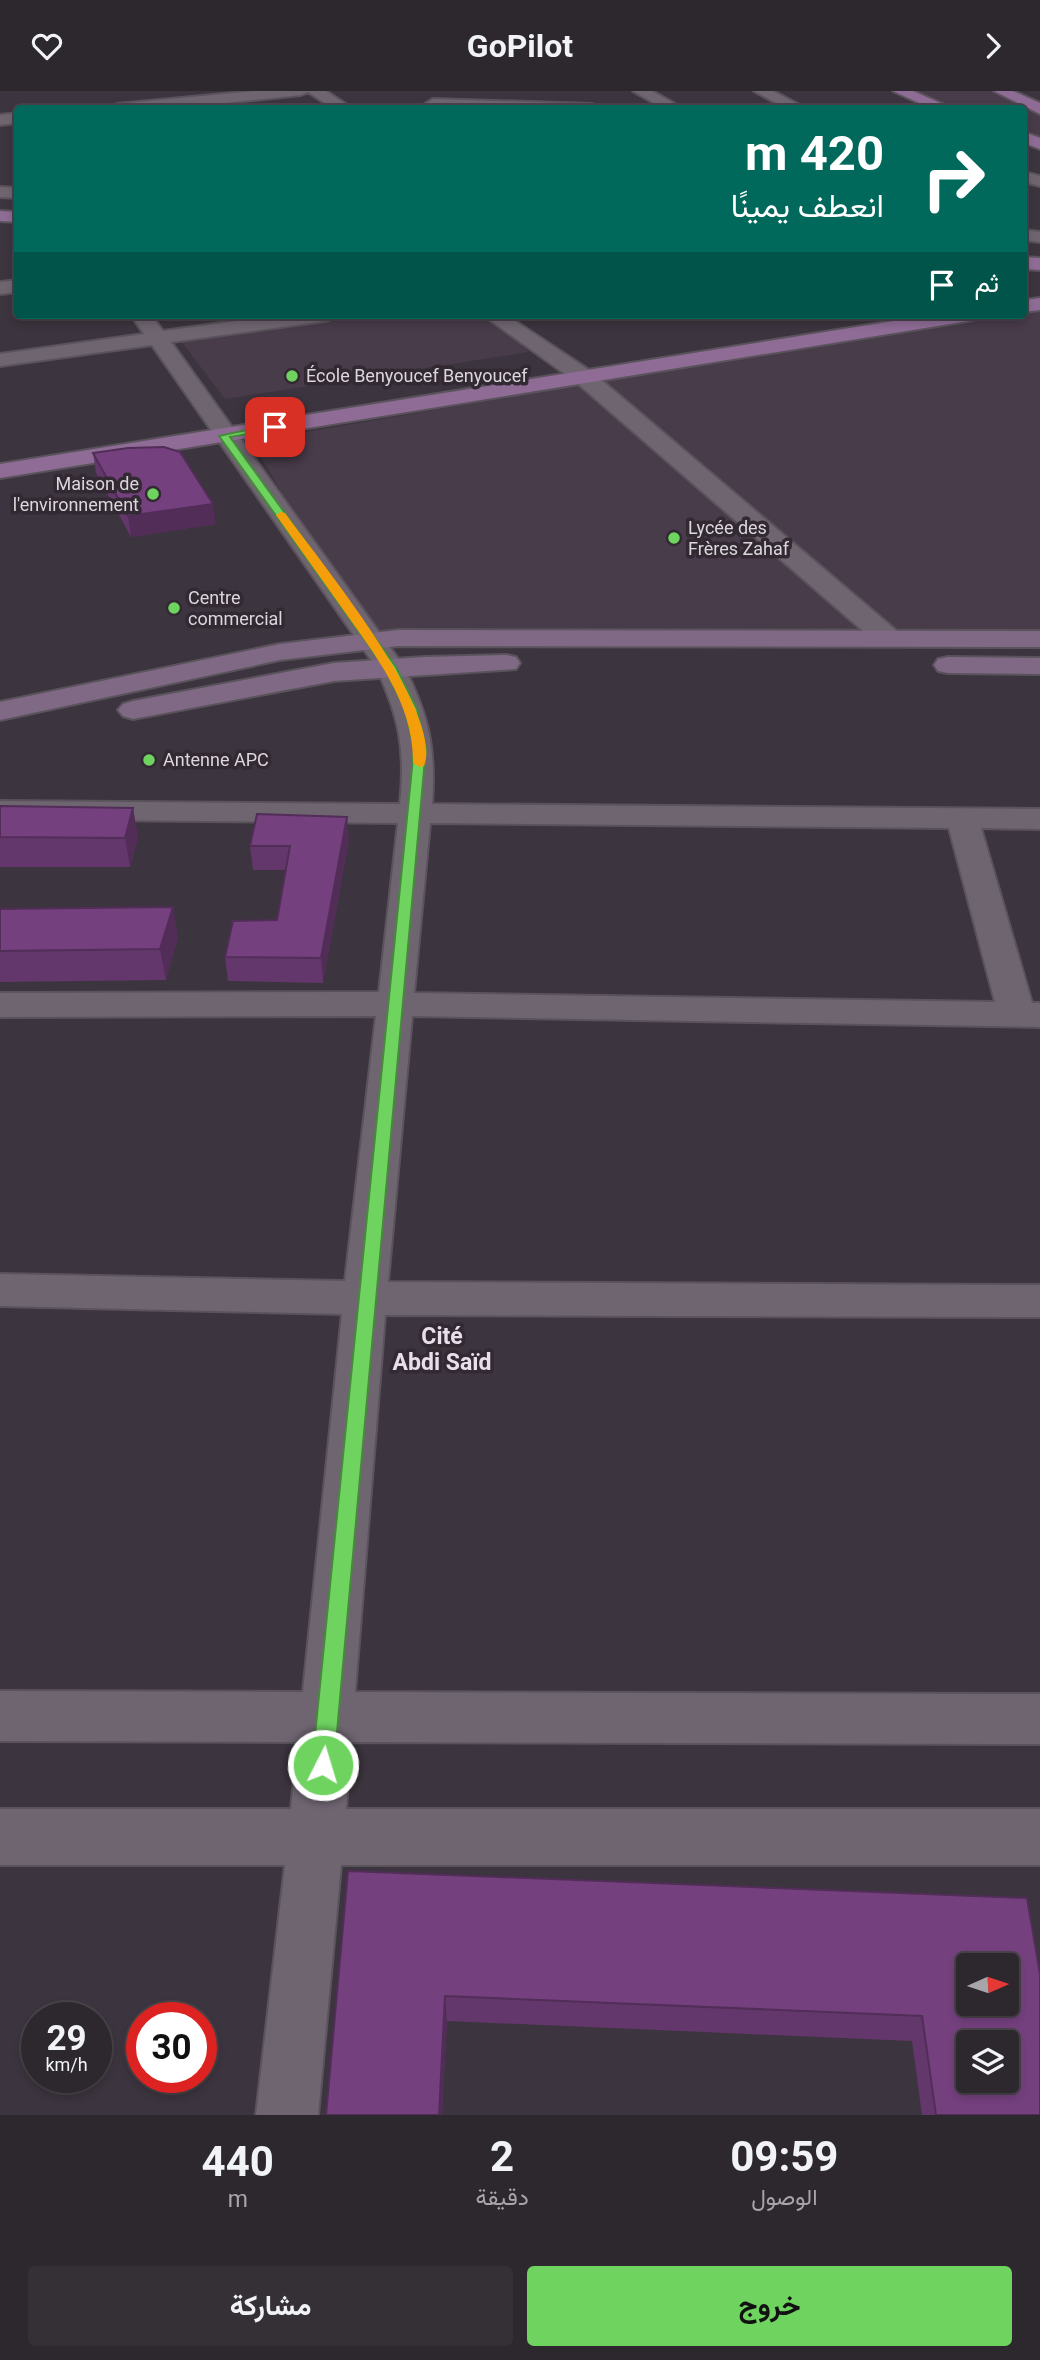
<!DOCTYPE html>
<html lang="ar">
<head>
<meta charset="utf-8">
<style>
	:root { --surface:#2d272e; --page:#352f36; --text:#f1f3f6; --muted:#a7a5aa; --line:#48444a; --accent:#6fd360 }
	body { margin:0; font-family:Roboto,Vazirmatn,sans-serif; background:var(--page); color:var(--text); direction:rtl; height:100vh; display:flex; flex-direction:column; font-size:26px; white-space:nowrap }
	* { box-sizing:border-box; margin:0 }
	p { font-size:23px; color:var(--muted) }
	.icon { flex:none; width:38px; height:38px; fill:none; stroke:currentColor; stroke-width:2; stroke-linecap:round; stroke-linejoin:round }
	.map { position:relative; height:2024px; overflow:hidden; direction:ltr }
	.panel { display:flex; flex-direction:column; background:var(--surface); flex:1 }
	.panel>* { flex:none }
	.banner { position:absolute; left:14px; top:14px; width:1013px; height:214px; border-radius:7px; box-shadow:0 4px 10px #0003,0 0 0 2px var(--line); direction:rtl; background:#00695c; color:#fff; overflow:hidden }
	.needle { width:46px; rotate:87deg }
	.buttons { position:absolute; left:956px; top:1862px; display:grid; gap:14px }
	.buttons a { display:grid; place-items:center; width:63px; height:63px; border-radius:7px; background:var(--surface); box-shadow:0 4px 10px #0003,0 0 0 2px var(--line); font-size:35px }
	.speed { position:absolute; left:21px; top:1911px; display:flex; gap:14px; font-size:35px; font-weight:700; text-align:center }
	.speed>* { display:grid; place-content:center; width:91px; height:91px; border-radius:50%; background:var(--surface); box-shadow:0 4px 10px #0003,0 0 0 2px var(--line); line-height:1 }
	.speed small { font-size:18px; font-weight:400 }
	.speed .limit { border:10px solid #d22; background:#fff; color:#111 }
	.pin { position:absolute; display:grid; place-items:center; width:60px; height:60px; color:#fff; margin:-30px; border-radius:14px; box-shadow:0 4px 10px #0006 }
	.me { position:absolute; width:77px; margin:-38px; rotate:5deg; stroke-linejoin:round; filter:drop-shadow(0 0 5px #0008) }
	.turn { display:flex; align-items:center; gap:24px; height:147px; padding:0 28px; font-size:32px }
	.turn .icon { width:91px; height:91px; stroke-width:2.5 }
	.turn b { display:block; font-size:49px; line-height:60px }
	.then { display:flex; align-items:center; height:66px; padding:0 28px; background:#0003; gap:14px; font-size:26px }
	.eta { display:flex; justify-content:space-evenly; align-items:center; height:119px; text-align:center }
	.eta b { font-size:42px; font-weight:700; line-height:49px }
	.cta { display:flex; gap:14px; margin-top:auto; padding:14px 28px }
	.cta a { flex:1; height:80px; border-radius:7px; background:var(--accent); color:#111; font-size:28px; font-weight:700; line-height:80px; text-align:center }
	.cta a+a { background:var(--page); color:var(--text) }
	header { display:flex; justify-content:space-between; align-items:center; height:91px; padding:0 28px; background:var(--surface); font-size:32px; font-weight:700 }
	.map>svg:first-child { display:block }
</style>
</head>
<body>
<header><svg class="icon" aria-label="forward" viewBox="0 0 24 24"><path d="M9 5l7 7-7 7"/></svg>GoPilot<svg class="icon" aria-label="heart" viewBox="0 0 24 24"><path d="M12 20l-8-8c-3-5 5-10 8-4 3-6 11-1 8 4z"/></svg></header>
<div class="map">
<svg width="1040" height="2024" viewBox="0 0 1040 2024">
	<rect width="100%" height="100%" fill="#3c343e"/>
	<path fill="#483b4a" d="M911,0H991L1040,24V48L1024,42V18L958,17Z
		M1040,216V545L368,553L252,350L992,224H1024V219Z
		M285,224H490L529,261L225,308L174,241Z"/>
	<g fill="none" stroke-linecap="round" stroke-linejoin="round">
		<defs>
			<path id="street" d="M255,0H326L353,18H334L308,1L301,4L168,18H110L117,13Z
				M633,0H652L684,18H664Z
				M754,0H773L807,18H787Z
				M433,8L592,13L599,18L428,16L425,13Z
				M18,22V32L0,34V24Z
				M1024,81L1040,85V95L1024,91Z
				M0,96L18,97V107L0,106Z
				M1024,139L1040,141V151L1024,149Z
				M18,189V201L0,203V191Z
				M131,224H151L163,240L281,224H335L332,228L325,230L171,251L404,576C429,625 436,658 432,713L1040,718V738L981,737L1032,912H1040V936L412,925L388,1191L1040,1194V1226L385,1224L355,1601L1040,1603V1653L351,1651L346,1718H1040V1774H341L318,2024H256L285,1774H0V1718H291L298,1651L0,1650V1600L303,1601L342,1223L0,1215V1183L345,1190L376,925L0,926V902L379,901L398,732L0,728V710L400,713C406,658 399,626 376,576L152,254L0,275V263L144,243ZM430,732L949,737L995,911L414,902Z
				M483,224H506L592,281L898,541L902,547L898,553L888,555L878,553L576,291Z"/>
			<path id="secondary" d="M398,539L1040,540V556L398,555L280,569L0,629V611L280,553Z
				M506,564L516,566L520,572L516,578L334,590L133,628L123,625L118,619L123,613L133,610L334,572L424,566Z
				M948,566L1040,567V583L948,582L938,580L934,574L938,568Z"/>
			<path id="primary" d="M893,0H913L954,18H932Z
				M994,0H1013L1040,12V23Z
				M1024,41L1040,47V58L1024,52Z
				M0,120L18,121V131L0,130Z
				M1024,166L1040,167V179L1024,178Z
				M1040,207V219L1024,221V209Z
				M931,224H978L975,228L968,230L0,387V373Z"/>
		</defs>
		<use href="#street" stroke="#5a535c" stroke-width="4"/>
		<use href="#secondary" stroke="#5a535c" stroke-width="4"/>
		<use href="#primary" stroke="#5a535c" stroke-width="4"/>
		<use href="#street" fill="#6f6571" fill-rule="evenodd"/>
		<use href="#secondary" fill="#7f6984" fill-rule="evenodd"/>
		<use href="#primary" fill="#8f6c96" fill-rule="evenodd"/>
	</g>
	<path fill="#64376c" d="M93,362L216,433L131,446L96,382Z
		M0,715L133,717L138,747L130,776H0Z
		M349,749L323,892L228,890L225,866L277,829L286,779H253L250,755Z
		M0,818L178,846L166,889L0,891Z
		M348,1780L1040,1883V2024H922L912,1950L447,1930L442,2024H326Z"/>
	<path fill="#512d58" d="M213,413L216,433L131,446L128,425Z
		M133,717L138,747L130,776L125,747Z
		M347,726L349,749L323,892L321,867Z
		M173,816L178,846L166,889L160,858Z
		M445,1905L447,1930L442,2024H439Z"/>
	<path fill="#74407e" stroke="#512d58" stroke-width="2" fill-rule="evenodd" d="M164,356L180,361L213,413L128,425L93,362L128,357Z
		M0,715L133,717L125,747L0,746Z
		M257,723L347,726L321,867L225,866L233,830L277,829L290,755H250Z
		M173,816L160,858L0,860V818Z
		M348,1780L1027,1807L1040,1883V2024H936L922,1925L445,1905L439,2024H326ZM968,1874H1006V1913H968ZM968,1951H1006V1990H968Z"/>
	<path fill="#6fd360" stroke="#48893e" stroke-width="2" d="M275,333L280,336L279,338L230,346L396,576L417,618L426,657L334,1674L331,1681L323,1684L315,1681L312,1674L414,657L405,618L384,576L219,345Z"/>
	<path fill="#f59e0b" d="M281,421L285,422C318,468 445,621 424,675L420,676L413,672C414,612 375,564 342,517C320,486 298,455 276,424Z"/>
	<g fill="#6fd360" stroke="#322933" stroke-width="2.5">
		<circle cx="292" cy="285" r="7"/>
		<circle cx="153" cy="403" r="7"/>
		<circle cx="674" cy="447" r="7"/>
		<circle cx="174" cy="517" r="7"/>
		<circle cx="149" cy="669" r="7"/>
	</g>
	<g text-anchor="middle" stroke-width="7" stroke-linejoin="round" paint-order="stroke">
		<g font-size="18" fill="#dcd6dd" stroke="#322933" text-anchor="start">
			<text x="306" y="291">École Benyoucef Benyoucef</text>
			<text x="139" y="399" text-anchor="end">Maison de<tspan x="139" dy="21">l'environnement</tspan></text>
			<text x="688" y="443">Lycée des<tspan x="688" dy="21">Frères Zahaf</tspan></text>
			<text x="188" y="513">Centre<tspan x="188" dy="21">commercial</tspan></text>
			<text x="163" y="675">Antenne APC</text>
		</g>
		<g font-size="23" font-weight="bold" fill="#e9deeb" stroke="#322933">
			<text x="442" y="1253">Cité<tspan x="442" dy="26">Abdi Saïd</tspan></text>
		</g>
	</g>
</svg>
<div class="buttons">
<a><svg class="needle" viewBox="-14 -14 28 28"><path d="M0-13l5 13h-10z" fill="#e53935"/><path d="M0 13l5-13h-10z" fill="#a7a5aa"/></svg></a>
<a><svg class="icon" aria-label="layers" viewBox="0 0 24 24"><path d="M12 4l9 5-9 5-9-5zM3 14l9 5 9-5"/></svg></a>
</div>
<div class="speed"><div>29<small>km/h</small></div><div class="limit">30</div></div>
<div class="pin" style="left:275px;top:336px;background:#d93025"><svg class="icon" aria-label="arrive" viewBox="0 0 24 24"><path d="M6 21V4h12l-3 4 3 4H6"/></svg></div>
<svg class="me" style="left:323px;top:1674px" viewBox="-20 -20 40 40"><circle r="17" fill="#6fd360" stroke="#fff" stroke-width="3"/><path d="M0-11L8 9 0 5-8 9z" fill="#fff"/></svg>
<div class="banner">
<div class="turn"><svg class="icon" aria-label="right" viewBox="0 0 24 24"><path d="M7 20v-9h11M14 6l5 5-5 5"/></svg><div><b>420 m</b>انعطف يمينًا</div></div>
<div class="then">ثم<svg class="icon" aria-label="arrive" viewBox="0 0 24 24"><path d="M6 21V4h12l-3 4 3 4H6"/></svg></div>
</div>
</div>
<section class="panel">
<div class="eta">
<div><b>09:59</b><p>الوصول</p></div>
<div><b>2</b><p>دقيقة</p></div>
<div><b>440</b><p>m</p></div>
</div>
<div class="cta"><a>خروج</a><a>مشاركة</a></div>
</section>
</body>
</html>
